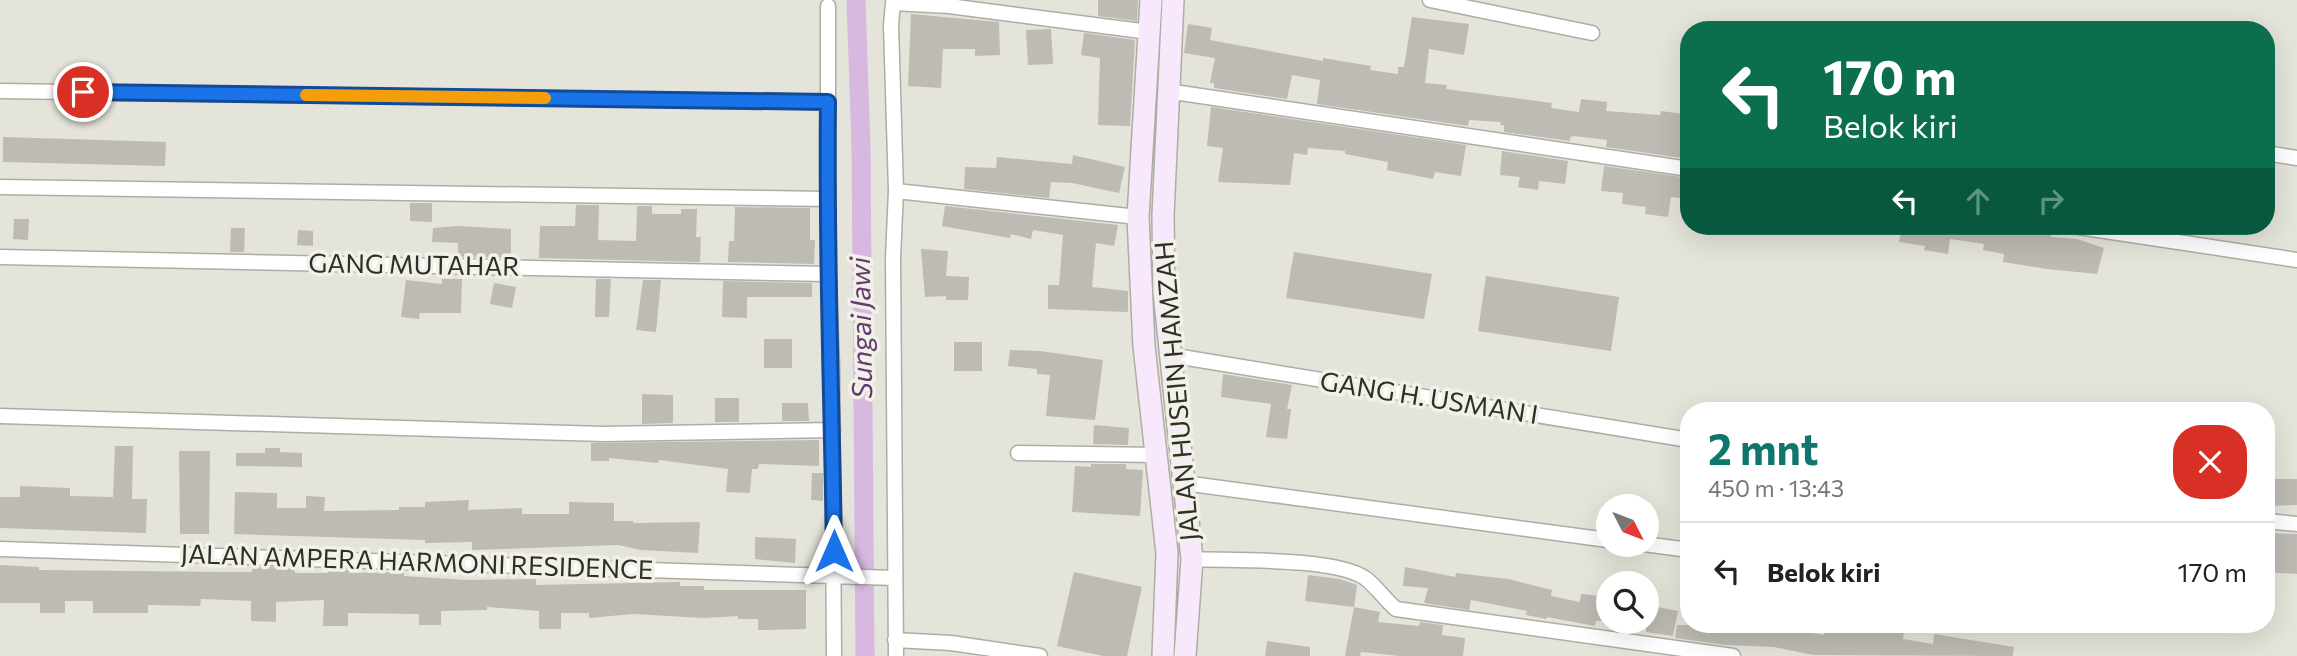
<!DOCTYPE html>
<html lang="id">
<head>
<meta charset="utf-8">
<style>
	:root { --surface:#fff; --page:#f2f2f2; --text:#222; --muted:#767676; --line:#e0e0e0; --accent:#0f766e }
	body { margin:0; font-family:Commissioner,sans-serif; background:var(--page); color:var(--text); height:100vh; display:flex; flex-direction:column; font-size:26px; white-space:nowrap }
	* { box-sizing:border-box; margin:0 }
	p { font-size:23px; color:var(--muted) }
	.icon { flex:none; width:38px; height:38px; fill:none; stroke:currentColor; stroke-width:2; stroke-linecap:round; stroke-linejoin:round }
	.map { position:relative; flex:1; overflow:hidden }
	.drawer { position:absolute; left:1680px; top:402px; width:595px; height:231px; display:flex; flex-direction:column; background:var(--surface); border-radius:28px; box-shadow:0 7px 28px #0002 }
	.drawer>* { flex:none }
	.guide { position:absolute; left:1680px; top:21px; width:595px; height:214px; border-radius:28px; box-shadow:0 7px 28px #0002; background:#0b6e4f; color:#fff; overflow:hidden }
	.needle { width:46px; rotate:132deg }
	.tools { position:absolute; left:1596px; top:494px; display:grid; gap:14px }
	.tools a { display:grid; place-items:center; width:63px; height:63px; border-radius:50%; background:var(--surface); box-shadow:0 7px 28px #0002; font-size:35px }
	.pin { position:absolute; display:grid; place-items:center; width:60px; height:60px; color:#fff; margin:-30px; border:4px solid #fff; border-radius:50%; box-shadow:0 2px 7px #0007 }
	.me { position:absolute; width:77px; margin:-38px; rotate:0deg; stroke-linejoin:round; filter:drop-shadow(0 0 5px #0008) }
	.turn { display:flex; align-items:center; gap:24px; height:147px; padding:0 28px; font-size:32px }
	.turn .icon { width:91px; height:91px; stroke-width:2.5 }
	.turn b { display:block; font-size:49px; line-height:60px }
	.lanes { display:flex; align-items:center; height:66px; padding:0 28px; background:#0003; justify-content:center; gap:35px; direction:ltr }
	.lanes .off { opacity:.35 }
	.round { display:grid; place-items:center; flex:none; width:74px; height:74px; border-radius:28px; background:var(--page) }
	.headline { display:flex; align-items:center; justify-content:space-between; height:119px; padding:0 28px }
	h1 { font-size:42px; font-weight:700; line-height:52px; color:var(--accent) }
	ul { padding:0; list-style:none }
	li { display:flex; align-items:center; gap:21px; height:98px; padding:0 28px; border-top:2px solid var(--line) }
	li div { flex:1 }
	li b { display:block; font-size:26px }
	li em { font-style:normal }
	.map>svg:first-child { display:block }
</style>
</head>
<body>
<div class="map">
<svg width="2297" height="656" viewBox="0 0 2297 656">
	<rect width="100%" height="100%" fill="#e5e4da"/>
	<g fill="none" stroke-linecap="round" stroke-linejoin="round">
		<path stroke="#d7b8e1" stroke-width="19" d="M856,0L861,147L865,656"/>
	</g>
	<path fill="#bdbbb3" d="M1098,0H1138L1137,21L1098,16Z
		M911,14L999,22L1000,55L975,56V49H943L941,88L908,86Z
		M1412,17L1469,24L1464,55L1429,49L1425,83L1447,85L1446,89L1552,103L1551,108L1579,112L1581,99L1607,102L1606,111L1660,115L1661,111L1683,114L1682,122L1689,123V159L1606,147L1607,140L1574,136L1570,137V141L1504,132V125H1500L1501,122L1469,120L1468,126L1317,104L1320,80L1292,75L1287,99L1214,88V83H1210L1215,58L1184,53L1188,24L1212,28L1210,40L1323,61V58L1371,66L1370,70L1398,74V67H1404Z
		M1051,29L1053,64L1028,65L1026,30Z
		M1084,33L1135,40L1130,126L1098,125L1100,58L1081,55Z
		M1211,107L1466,145L1461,176L1435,172L1433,179L1387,170L1388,162L1345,154V151L1308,148L1307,155L1294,153L1290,185L1218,182L1223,148L1207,146Z
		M3,137L166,142L165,166L3,162Z
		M1502,151L1568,161L1565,184L1539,181L1538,190L1518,187L1520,177L1500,175Z
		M1073,155L1125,167L1119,193L1072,183L1051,182L1049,198L964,189L965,167L996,168L997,157L1072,164Z
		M1604,166L1689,178V199L1671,197L1668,217L1645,214L1646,207L1622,204L1623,193L1601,191Z
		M410,203H432V222L410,221Z
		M576,205H599L598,240L636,241L637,206H652V214H681V209H697L696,237H701L700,262L539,258L540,226H575Z
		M945,206L1118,225L1114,246L1096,243L1092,287L1128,291V312L1048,309V285H1059L1063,235L1033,230L1031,239L1011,234L1010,238L942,226Z
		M735,207L810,208V240H815L814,264L728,262L729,241H734Z
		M14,219H29L28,240L13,239Z
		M458,226L511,229V258L458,257V243L432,242L433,228Z
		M1902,226H2003L2002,229L2052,233L2051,237L2077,239L2104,248L2097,274L2047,269L2003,262L2004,254L1983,250L1984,244L1950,239L1948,254L1924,250L1925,246L1899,242Z
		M231,228H245L244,252H230Z
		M298,230L313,231V246L297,245Z
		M921,249L948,251L946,276L969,277L968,300H946V296L925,297Z
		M1294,252L1432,274L1424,319L1286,298Z
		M1486,276L1619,297L1611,351L1478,331Z
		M442,279H462L461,313H420L419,319L401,317L406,280L442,284Z
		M596,279H611L609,317H595Z
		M643,280H661L656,332L636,330Z
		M723,281L812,283V297H747V318L722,317Z
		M494,283L516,287L512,308L490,304Z
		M764,339H792V368H764Z
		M954,342H982V371H954Z
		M1010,350L1040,351L1103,360L1095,420L1046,416L1050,375L1037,374V369L1008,366Z
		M1223,374L1292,385L1287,409H1291L1287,439L1266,437L1271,404L1221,397Z
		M642,394L673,395V423L642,424Z
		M715,398H739V422H715Z
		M782,403H808L809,421H782Z
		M1094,425L1129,428L1128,445L1093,444Z
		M819,440V466L759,464L758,469H752L750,493L726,492L728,469L659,460L658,463L609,458V461H591V443Z
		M115,446H133L132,499H147L146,533L0,528V497H20V486L70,488V496L113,497Z
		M265,448H280V452L302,453V467L236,466V453H265Z
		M179,451H210L209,534H180Z
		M1091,464H1126V469L1143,470L1140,516L1072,512L1075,466L1091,467Z
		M812,473H823V501L811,500Z
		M2266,479H2297V505L2266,506Z
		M235,492L277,493V508H306V496L325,497L324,511L399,510V507H425V502L469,500L468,510L522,508V514H569V502L614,503V521H633V523L700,522L698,553L641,550L618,545L472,550V542L425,543V540L234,534Z
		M2266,533L2297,534V574L2266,572Z
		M755,537L796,539L795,563L755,559Z
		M0,565L39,567V570L226,572H252V567H270L295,569V573H328V569L349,570V573L404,572V576L466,580L536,579V585L680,582V586H704V590H806V629L758,630V619H738V616L704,618L633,614L589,618V613H561V629H539V611L487,607V610L441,611V625H419V614L348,613V626H323L324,600L276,602V622L251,621V601L229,600L201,599L200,606L148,605V613H93V601H65V613H40V603H0Z
		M1405,567L1455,577L1456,573L1508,579L1552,590L1551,596L1580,602L1581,594L1608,597V621H1596L1595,626L1547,617L1546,619L1526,615L1527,611L1471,600L1469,610L1424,603L1428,588L1403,586Z
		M1074,572L1142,587L1127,656H1103L1057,646Z
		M1308,575L1339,579L1357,585L1354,607L1305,601Z
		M1647,605L1678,611L1673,636L1646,632Z
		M1354,607L1380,612L1378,622L1419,626L1420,622L1443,625L1442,635L1465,638L1463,656H1400L1361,652L1360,656H1345Z
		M1677,625H1743L1777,629L1778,625H1798L1797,631L1824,635L1825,628L1854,632V628L1885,633L1886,629L1904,632L1903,639L1933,644L1934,634L2014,647L2013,656L1813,655L1774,647L1725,645L1675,638Z
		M1267,641L1310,647V656H1265Z"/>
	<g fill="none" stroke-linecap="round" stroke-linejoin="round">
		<defs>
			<path id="street" d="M1430,0L1592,33
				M828,6V262L832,366L834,656
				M0,91L828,102
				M1167,91L1689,169
				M2266,153L2297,158
				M0,187L828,199
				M896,191L1138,217
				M2072,226L2297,260
				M0,257L828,274
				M1169,355L1689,440
				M0,416L604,434L833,430
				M1018,453L1157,455
				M1184,483L1608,540
				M2266,521L2297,524
				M1644,544L1689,550
				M0,549L894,578
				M1192,559C1233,561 1333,557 1365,578C1376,586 1385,600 1396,609L1733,656
				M895,640L951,643L1040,656
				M896,656L893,258L896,191L891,25L893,3L949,6L1149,32"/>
			<path id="secondary" d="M1151,0L1138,217L1144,346L1167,553L1163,656
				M1173,0L1163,215L1164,292L1192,559L1185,656"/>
		</defs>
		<use href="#street" stroke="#aeada4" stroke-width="17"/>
		<use href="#secondary" stroke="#aeada4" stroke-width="24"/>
		<use href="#street" stroke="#fff" stroke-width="14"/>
		<use href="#secondary" stroke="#f7e9fb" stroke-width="21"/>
	</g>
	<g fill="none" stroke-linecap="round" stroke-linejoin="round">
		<defs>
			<path id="route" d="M83,92L828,102C826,252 832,401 834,551"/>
		</defs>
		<use href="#route" stroke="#114b97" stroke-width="18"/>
		<use href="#route" stroke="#1a73e8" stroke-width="12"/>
		<path stroke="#f59e0b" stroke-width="12" d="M306,95L545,98"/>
	</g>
	<g text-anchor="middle" stroke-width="7" stroke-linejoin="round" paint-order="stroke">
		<g font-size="26" fill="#2e2e2a" stroke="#f2f1e8">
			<text transform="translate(414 265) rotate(1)" y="9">GANG MUTAHAR</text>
			<text transform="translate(1177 391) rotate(-95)" y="9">JALAN HUSEIN HAMZAH</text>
			<text transform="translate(1429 398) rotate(9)" y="9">GANG H. USMAN I</text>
			<text transform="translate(417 562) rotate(2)" y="9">JALAN AMPERA HARMONI RESIDENCE</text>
		</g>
		<g font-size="28" font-style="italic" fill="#643c71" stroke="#f2f1e8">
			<text transform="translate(861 328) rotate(-91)" y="10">Sungai Jawi</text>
		</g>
	</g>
</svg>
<div class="tools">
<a><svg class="needle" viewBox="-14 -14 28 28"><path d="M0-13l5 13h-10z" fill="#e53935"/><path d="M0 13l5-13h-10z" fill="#767676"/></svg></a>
<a><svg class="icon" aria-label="search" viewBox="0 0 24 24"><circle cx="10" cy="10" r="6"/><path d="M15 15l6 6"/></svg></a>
</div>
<div class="pin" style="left:83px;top:92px;background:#d93025"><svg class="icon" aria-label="arrive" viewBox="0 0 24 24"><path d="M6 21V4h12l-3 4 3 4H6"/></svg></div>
<svg class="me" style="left:834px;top:551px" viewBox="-20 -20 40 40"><path d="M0-17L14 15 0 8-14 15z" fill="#1a73e8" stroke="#fff" stroke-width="4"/></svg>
<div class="guide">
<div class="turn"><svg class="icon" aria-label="left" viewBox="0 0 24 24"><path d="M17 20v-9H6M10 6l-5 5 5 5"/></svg><div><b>170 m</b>Belok kiri</div></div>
<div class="lanes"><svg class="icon" aria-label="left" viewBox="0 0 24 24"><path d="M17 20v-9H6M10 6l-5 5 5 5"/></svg><svg class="icon off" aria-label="ahead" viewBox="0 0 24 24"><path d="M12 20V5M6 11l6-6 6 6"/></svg><svg class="icon off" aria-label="right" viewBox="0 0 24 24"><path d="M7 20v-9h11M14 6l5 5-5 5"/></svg></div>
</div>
<section class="drawer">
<div class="headline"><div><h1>2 mnt</h1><p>450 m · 13:43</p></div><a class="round" style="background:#d93025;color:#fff"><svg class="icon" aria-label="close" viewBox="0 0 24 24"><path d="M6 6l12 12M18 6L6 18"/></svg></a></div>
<ul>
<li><svg class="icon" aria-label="left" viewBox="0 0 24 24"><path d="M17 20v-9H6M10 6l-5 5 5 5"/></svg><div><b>Belok kiri</b></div><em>170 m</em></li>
</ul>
</section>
</div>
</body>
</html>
